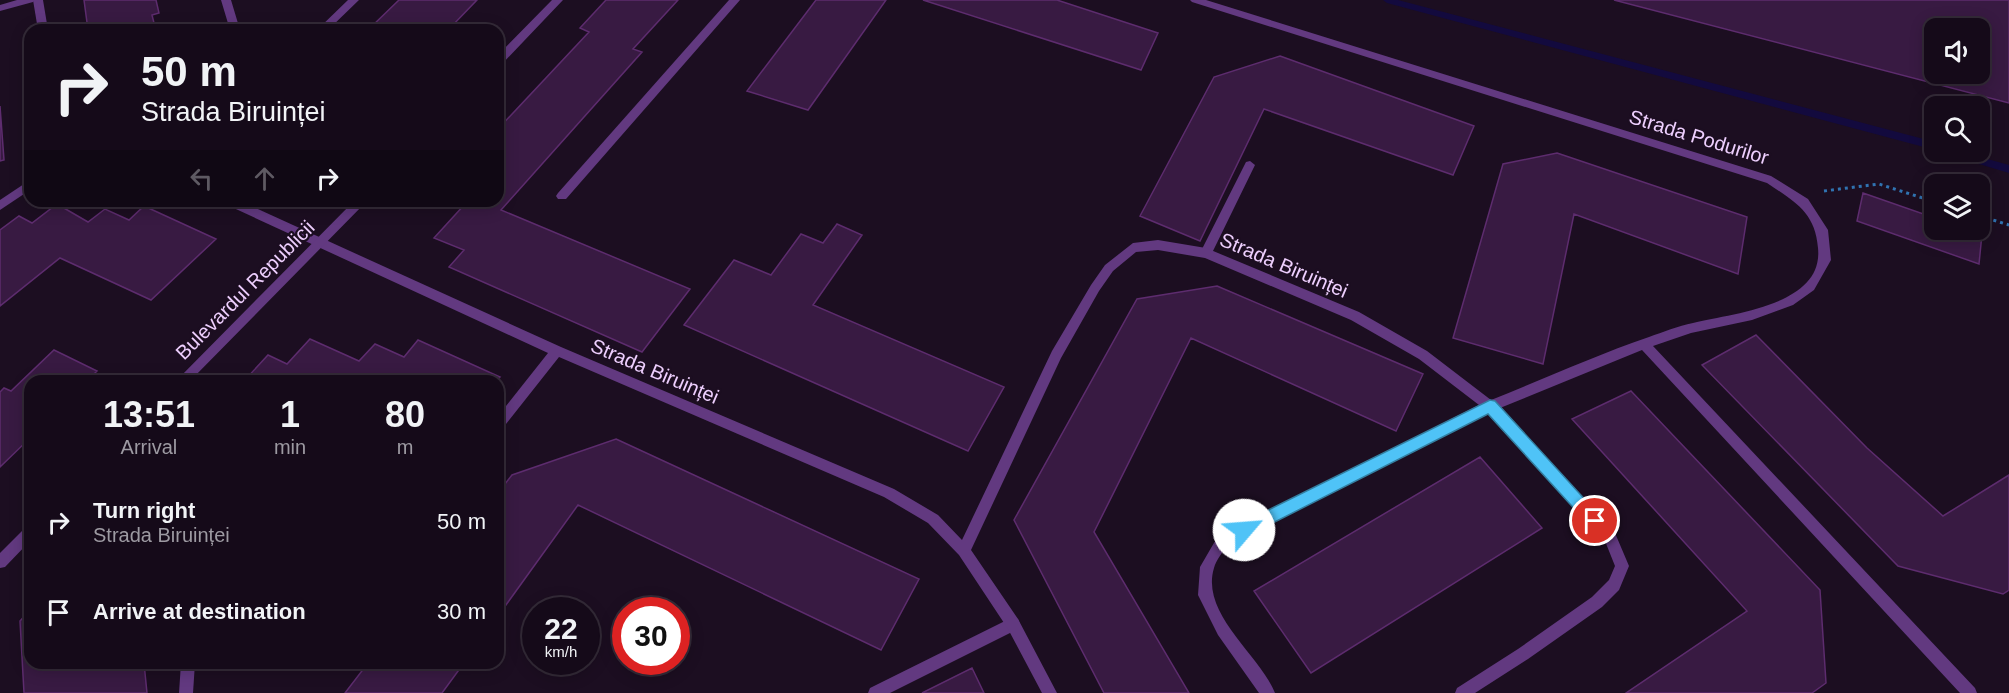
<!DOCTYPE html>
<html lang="en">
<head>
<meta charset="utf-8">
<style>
	:root { --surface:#150a19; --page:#1e1322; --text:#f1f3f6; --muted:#9d9aa2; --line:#342b38 }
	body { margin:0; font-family:Helvetica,sans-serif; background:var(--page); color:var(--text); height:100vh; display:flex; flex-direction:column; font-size:22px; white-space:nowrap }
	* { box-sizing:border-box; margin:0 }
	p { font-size:20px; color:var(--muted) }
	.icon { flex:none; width:33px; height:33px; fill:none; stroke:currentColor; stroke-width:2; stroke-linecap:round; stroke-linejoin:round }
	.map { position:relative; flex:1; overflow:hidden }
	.drawer { position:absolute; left:24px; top:375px; width:480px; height:294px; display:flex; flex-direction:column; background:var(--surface); border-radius:18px; box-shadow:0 3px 15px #0003,0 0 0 2px var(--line) }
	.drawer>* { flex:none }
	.guide { position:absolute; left:24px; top:24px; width:480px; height:183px; border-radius:18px; box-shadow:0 3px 15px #0003,0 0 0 2px var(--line); background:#150a19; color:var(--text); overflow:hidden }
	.controls { position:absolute; left:1924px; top:18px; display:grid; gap:12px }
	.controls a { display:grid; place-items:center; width:66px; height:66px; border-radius:12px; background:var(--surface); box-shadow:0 3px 15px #0003,0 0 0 2px var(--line); font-size:30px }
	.speed { position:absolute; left:522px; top:597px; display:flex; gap:12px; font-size:30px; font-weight:700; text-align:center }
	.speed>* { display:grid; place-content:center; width:78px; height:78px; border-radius:50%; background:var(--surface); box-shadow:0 3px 15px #0003,0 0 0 2px var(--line); line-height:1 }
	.speed small { font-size:15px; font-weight:400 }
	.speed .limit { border:9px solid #d22; background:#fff; color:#111 }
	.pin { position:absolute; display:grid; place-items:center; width:51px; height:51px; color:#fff; margin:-26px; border:3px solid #fff; border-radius:50%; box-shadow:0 2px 6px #0007 }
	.me { position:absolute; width:66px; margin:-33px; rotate:63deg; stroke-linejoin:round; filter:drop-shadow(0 0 4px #0008) }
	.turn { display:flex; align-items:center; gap:21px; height:126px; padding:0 18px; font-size:27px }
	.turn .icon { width:78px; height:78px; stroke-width:2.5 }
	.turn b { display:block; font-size:42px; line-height:51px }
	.lanes { display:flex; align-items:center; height:57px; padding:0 18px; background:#0003; justify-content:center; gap:30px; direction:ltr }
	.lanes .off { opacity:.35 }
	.eta { display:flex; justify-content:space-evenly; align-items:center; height:102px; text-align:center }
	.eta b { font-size:36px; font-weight:700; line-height:42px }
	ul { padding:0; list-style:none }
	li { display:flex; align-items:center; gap:18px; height:90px; padding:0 18px }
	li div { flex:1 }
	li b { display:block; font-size:22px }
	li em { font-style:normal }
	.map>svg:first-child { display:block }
</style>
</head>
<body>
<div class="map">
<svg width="2009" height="693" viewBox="0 0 2009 693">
	<rect width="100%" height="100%" fill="#1c0e21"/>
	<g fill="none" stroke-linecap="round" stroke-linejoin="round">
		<path fill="#130a3e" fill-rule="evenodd" d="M1383,0H1398L1935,142V150L1387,3Z
			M1947,152H1962L2009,165V173L1949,155Z"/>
	</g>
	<path fill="#381a42" stroke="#5d2c6e" stroke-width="1.5" fill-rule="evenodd" d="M84,0H156L159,13L152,15L154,23L145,26V30H88Z
		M399,0H477L448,30H368Z
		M606,0H678L633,49L642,52L501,210L690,289L642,352L449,267L464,250L434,238L465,204L458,201H498V129L589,32L580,28Z
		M816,0H886L808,110L747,91Z
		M923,0H1057L1158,33L1141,70Z
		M1614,0H2009V103ZM1935,28H1980V74H1935Z
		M1280,56L1474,126L1453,175L1264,109L1200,241L1140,216L1214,77Z
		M0,106L4,160L0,161Z
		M1557,153L1747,217L1738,274L1574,214L1543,364L1453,338L1503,164Z
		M1863,193L1935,218V230H1968L1982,234L1979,264L1857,221Z
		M57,204L88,222L105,209L129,220L144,206L216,239L151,300L60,258L0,306V230L19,216L32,223Z
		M837,224L862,235L813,305L1004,387L968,451L684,325L734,260L771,275L801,234L823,243Z
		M1217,286L1423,374L1396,431L1191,338L1094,532L1189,693H1104L1014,520L1137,299Z
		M1756,335L1867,448L1943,516L2009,475V590L2003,594L1898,566L1702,365Z
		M310,339L359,361L375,344L404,357L418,340L500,377L496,381H244L268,355L287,364Z
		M54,350L97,371L87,381H30V438L0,467V392L4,388L11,391Z
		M1631,391L1820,590L1826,683L1812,693H1626L1747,611L1572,419Z
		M616,439L919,579L881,650L578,505L498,616V493L512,475Z
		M1480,457L1542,528L1311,673L1254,591Z
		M30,610V663H144L147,693H24L20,621Z
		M368,663H464L442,693H345Z
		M972,668L984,693H922Z"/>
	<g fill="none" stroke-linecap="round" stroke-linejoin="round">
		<path stroke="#3073b1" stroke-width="3" stroke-dasharray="3 4" stroke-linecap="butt" d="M1824,191L1879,184L1935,202
			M1980,216L2009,225"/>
		<path fill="#623980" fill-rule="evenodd" d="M17,0H35L33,2L0,11V5Z
			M221,0H231L240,30H230Z
			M348,0H359L328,30H317Z
			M729,0H740L566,199H558L556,196L558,193Z
			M1250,161L1255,165L1212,253L1206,258L1202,256L1200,253L1246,162Z
			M1013,617L1018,619L1020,624L1018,629L890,693H868L870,688Z"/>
		<path fill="#623980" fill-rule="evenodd" d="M33,0H43L48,30H38Z
			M1190,0H1206L1771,176L1808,199L1828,230L1831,260L1814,290L1793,305L1752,320L1691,333L1653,346L1975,688L1977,693H1960L1642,350L1500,408L1615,533L1629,566L1619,590L1602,607L1528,659L1475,693H1455L1457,688L1518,649L1592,597L1609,580L1615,566L1605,541L1488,413L1228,544C1223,552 1216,560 1214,568C1200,614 1260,655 1275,693H1259L1218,635L1198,595L1200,567L1218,536L1479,405L1419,359L1351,320L1205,258L1158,250L1136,252L1113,271L1099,291L1061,358L971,550L1018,619L1057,693H1042L1008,629L959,555L928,523L884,497L559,357L502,429L498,431V416L548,353L225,204L223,201H240L561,347L894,489L938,515L962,540L1052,351L1091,285L1105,265L1133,243L1158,240L1206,248L1359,312L1427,351L1491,400C1544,379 1596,355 1649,337C1663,332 1678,326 1693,323C1732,313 1824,306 1818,248C1815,212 1795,202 1767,183L1192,2Z
			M30,180V190L0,210V200Z
			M181,663H195L193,693H179Z"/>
		<path fill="#623980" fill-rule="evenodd" d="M552,0H563L502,64L498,65V55Z
			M354,201H367L190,381H176Z
			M30,526V541L5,567L0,568V553L25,528Z"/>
	</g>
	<path fill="#4fc3f7" stroke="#337fa1" stroke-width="1.5" d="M1490,400L1495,401L1600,516L1603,521L1600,526L1595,528L1590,526L1488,414L1249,535L1244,537L1238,535L1236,530L1238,525Z"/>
	<g text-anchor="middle" stroke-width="4.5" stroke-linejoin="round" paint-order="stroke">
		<g font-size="20" fill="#eecffe" stroke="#1c0e21">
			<text transform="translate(1699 137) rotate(17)" y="7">Strada Podurilor</text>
			<text transform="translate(1284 265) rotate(23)" y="7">Strada Biruinței</text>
			<text transform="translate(245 290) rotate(-45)" y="7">Bulevardul Republicii</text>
			<text transform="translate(655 371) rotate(23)" y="7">Strada Biruinței</text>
		</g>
	</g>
</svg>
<div class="controls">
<a><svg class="icon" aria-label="sound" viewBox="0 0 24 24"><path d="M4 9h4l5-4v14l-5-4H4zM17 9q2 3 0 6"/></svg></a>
<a><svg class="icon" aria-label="search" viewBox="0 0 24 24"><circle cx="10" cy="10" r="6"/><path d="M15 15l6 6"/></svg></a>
<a><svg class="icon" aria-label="layers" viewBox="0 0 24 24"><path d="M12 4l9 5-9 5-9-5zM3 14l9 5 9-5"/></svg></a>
</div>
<div class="speed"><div>22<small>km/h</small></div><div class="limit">30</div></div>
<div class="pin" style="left:1595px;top:521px;background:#d93025"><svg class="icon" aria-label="arrive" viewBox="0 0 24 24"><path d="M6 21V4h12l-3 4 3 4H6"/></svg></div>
<svg class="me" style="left:1244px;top:530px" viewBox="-20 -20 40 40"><circle r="19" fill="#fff"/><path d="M0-13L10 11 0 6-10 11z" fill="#4fc3f7"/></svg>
<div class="guide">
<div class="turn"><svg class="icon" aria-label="right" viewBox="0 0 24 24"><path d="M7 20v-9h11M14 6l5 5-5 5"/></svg><div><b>50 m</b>Strada Biruinței</div></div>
<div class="lanes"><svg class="icon off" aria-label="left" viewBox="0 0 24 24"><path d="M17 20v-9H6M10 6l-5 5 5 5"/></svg><svg class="icon off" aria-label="ahead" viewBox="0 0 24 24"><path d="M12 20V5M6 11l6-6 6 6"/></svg><svg class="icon" aria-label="right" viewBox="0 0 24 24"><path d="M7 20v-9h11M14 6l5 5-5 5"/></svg></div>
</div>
<section class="drawer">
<div class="eta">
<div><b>13:51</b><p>Arrival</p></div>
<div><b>1</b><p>min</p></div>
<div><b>80</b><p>m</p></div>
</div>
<ul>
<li><svg class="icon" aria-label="right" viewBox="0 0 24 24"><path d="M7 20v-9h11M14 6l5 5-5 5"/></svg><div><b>Turn right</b><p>Strada Biruinței</p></div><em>50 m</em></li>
<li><svg class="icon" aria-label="arrive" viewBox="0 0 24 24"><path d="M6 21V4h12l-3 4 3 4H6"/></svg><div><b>Arrive at destination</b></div><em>30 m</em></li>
</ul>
</section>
</div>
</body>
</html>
